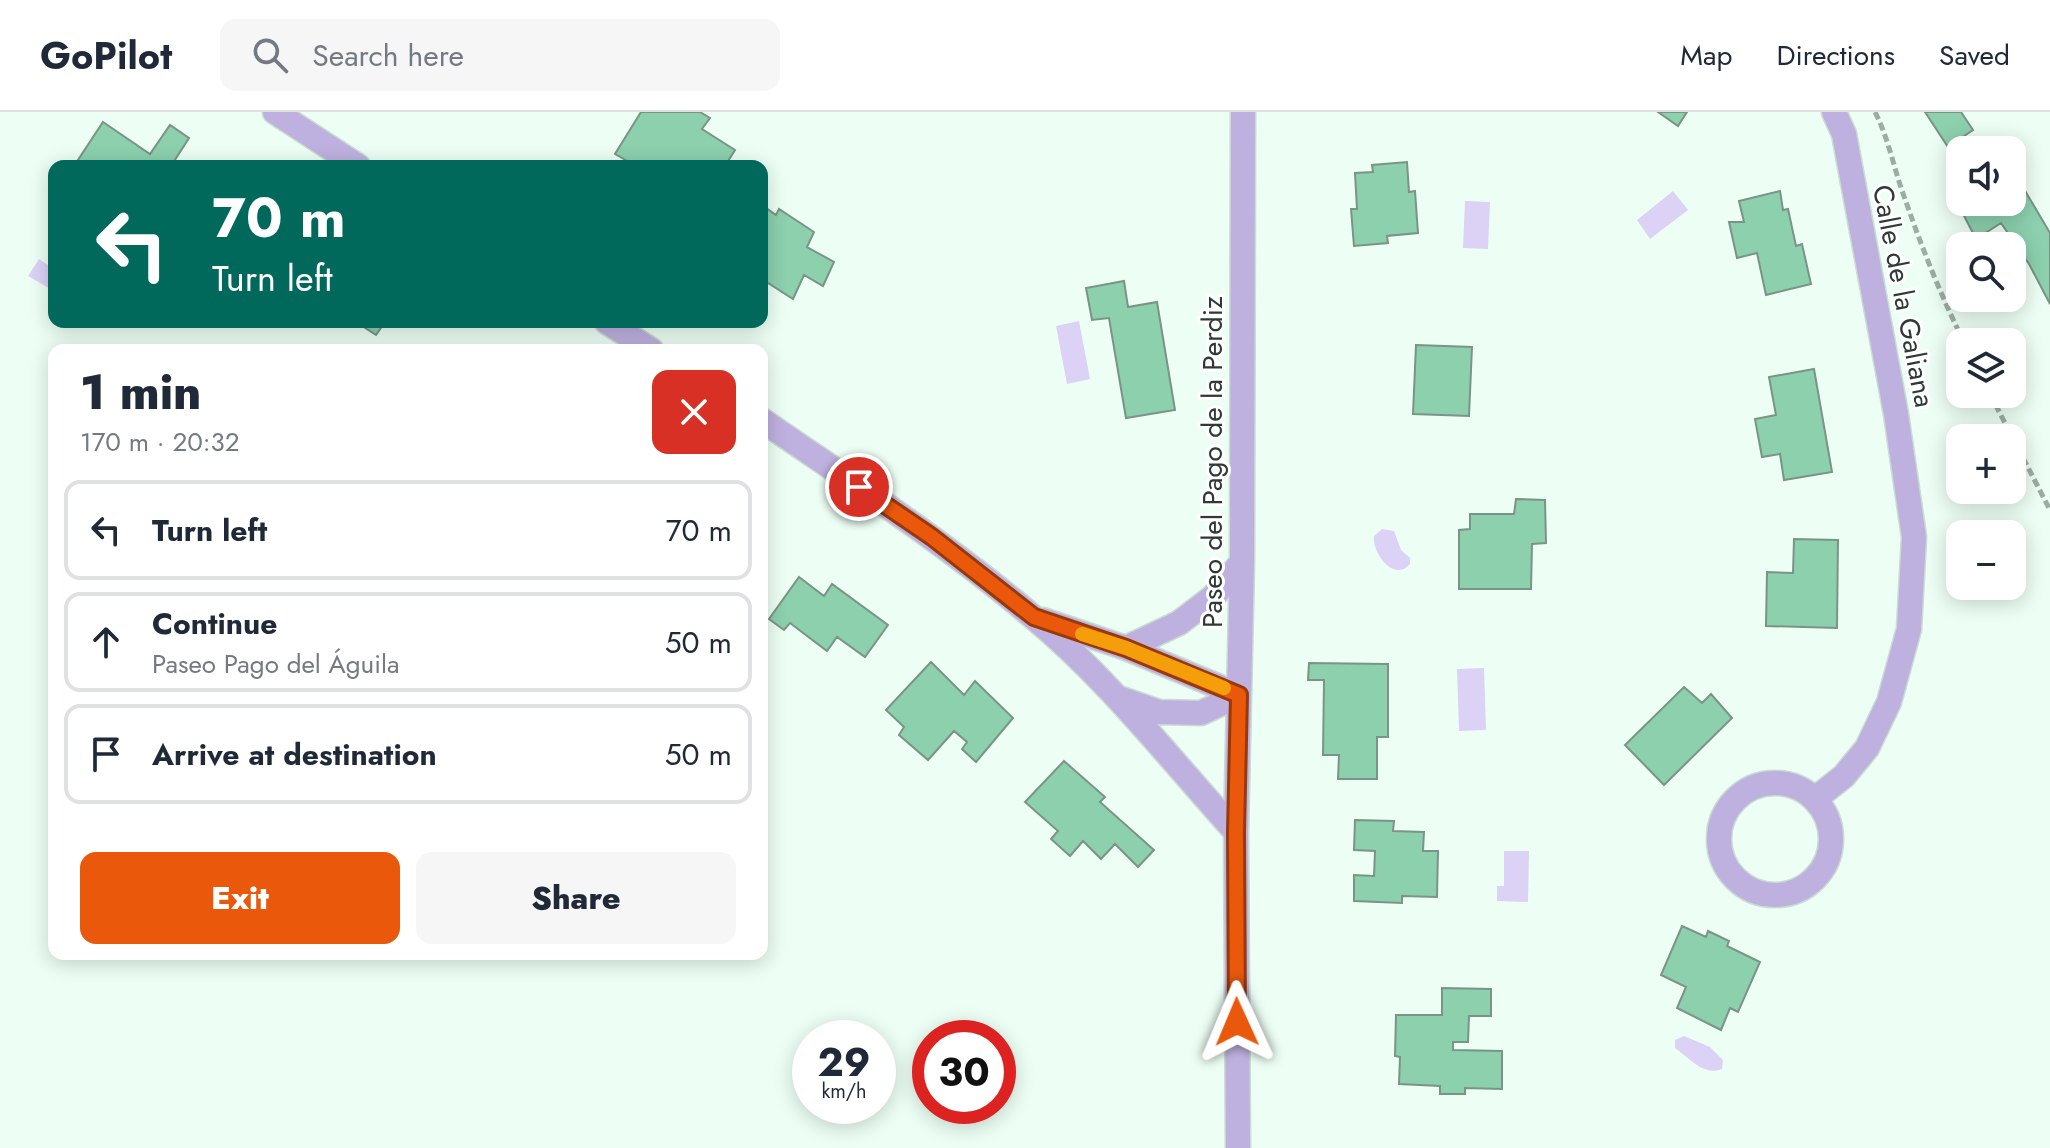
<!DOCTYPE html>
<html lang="en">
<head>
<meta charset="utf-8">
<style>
	:root { --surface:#fff; --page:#f6f6f7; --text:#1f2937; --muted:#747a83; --line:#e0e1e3; --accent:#ea580c }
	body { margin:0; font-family:Jost,sans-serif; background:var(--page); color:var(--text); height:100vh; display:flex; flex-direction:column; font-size:30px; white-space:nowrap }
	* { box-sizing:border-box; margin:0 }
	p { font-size:26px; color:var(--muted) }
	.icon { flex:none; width:44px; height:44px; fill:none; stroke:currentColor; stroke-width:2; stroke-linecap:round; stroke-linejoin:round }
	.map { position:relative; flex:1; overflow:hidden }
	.panel { position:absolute; left:48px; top:232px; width:720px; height:616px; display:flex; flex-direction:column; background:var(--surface); border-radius:16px; box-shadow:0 4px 20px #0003 }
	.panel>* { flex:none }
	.banner { position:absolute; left:48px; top:48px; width:720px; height:168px; border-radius:16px; box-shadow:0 4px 20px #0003; background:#00695c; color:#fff; overflow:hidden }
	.tools { position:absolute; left:1946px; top:24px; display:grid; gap:16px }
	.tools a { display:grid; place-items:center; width:80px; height:80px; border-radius:16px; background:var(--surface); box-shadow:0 4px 20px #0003; font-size:40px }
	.speed { position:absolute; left:792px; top:908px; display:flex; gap:16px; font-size:40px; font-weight:700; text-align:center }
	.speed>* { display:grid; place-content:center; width:104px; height:104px; border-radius:50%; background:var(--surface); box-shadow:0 4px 20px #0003; line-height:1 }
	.speed small { font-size:20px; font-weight:400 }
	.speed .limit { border:12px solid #d22; background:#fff; color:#111 }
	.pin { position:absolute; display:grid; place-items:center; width:68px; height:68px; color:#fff; margin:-34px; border:4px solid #fff; border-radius:50%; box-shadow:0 2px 8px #0007 }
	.me { position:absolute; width:88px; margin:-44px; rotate:359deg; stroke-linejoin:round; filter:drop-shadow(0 0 6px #0008) }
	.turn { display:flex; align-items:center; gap:28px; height:168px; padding:0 32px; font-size:36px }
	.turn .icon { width:104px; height:104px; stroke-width:2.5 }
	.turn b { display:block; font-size:56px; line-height:68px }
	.round { display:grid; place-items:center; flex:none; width:84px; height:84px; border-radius:16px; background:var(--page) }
	.head { display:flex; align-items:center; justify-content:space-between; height:136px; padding:0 32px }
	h1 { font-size:48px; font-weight:800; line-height:60px }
	.primary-button { display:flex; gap:16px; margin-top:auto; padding:16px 32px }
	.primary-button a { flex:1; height:92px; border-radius:16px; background:var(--accent); color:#fff; font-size:32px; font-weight:800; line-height:92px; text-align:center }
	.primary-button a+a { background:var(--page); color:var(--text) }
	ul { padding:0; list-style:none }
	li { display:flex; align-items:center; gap:24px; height:100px; margin:0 16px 12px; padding:0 16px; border:4px solid var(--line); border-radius:16px }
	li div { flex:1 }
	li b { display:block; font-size:30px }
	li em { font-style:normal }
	header { display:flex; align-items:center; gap:48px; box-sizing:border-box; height:112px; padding:0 40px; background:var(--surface); border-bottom:2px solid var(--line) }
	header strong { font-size:38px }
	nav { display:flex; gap:44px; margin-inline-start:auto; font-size:28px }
	.search { width:560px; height:72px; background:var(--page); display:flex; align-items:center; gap:20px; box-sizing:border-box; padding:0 28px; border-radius:16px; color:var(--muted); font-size:30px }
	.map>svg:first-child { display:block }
</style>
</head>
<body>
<header>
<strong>GoPilot</strong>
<div class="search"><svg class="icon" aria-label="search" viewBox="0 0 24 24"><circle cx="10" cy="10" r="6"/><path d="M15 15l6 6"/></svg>Search here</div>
<nav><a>Map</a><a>Directions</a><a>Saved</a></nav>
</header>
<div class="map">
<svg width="2050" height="1036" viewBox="0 0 2050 1036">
	<rect width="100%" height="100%" fill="#edfff5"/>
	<path fill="#dbd2f6" d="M1673,79L1688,98L1650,127L1637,108Z
		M1465,89L1490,90L1488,137L1463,136Z
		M39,147L54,157V179L28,164Z
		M1079,209L1090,267L1067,272L1056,214Z
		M1382,417L1394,419L1401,438L1410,446V452C1394,471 1372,441 1374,424Z
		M1484,556L1486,618L1459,619L1457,557Z
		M1504,739H1529L1528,790L1497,789V774H1504Z
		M1684,924L1710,935L1723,948L1722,957C1705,964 1692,949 1679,939L1675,936V928Z"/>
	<path fill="#8cd0ae" stroke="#7a9486" stroke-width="2" d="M641,0H700L710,6L702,17L735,38L725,54H636L615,42Z
		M1658,0H1687L1678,14Z
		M1925,0H1961L1973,18L1948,35Z
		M103,10L150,42L170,13L189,26L171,54L159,49L156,54H74Z
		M1407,50L1409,80L1415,79L1418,121L1387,124L1388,131L1354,134L1351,97H1357L1355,61L1373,60L1372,53Z
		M2014,60L2050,121V192L2029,152L2001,111L1976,127L1959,94L1965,90H2012V62Z
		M1780,79L1783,98L1788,97L1796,134L1802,132L1811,172L1766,183L1757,141L1737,146L1729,110H1744L1739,89Z
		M762,93L776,103L779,97L814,120L807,135L834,150L823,174L804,163L793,187L762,167Z
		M1124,169L1128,195L1157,190L1175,298L1126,306L1109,206L1092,208L1086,176Z
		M356,210H385L376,223Z
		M1416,233L1472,235L1469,304L1413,302Z
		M1814,257L1832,360L1784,368L1780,342L1762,345L1755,307L1776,303L1769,265Z
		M1516,387L1545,388L1546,431L1532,432L1531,477H1459V418L1470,417V402H1514Z
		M1794,427L1838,428L1837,516L1766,514L1767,460L1793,461Z
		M799,465L824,484L832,472L888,513L865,545L837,525L827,539L790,511L784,518L769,507Z
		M931,550L964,583L975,569L1013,606L976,650L962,637L967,630L954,619L928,648L899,623L904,615L886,598Z
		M1309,551L1388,552V625H1377V667H1338L1339,643H1323L1324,568H1308Z
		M1684,575L1702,591L1711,582L1732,606L1664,673L1625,633Z
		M1064,649L1105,685L1100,690L1154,738L1138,755L1115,732L1101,747L1083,729L1070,744L1051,727L1058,719L1025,690Z
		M1355,708L1394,709L1393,719L1424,720L1423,739H1438L1437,785L1402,784V791L1354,789V763L1374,764L1375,739L1354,738Z
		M1682,814L1706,825L1708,819L1729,829L1727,834L1760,850L1738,900L1730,896L1721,918L1677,896L1686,875L1661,863Z
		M1442,876L1491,877V904H1469L1468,930H1453V938L1502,939V977L1465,976V982H1440V974L1399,972L1400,945L1395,944L1396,903H1442Z"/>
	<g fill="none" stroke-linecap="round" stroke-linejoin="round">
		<defs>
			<path id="minor" d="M275,0L358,54
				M607,210L651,238
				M762,308C853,371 947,432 1032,504C1108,567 1170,647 1236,720
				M1043,508L1126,536L1179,511L1213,485L1242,450
				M1126,536L1239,583
				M1119,586L1159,600L1201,601L1239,583
				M1719 727a56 56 0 1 1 112 0a56 56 0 1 1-112 0Z
				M1815,687L1844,664L1867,636L1889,590L1909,517L1914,425L1896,302L1844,22L1834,0
				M1238,1036L1236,720L1242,450L1243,0"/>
		</defs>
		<use href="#minor" stroke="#cbdcd2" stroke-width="27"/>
		<path stroke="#9eada4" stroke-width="5" stroke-dasharray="8 4" stroke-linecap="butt" d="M1875,0C1889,27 1894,58 1905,87C1922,136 1941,184 1964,230
			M1990,282L2050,398"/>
		<use href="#minor" stroke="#beb1df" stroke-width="24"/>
	</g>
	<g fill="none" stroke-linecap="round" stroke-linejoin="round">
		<defs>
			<path id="route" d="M859,375L932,425L1034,505L1126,536L1239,583L1236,720L1237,910"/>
		</defs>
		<use href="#route" stroke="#983908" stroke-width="20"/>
		<use href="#route" stroke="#ea580c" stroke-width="14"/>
		<path stroke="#f59e0b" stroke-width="14" d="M1082,522L1126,536L1224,576"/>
	</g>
	<g text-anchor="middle" stroke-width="6" stroke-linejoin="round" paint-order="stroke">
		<g font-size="28" fill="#2f3a34" stroke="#fff">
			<text transform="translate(1904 184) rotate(79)" y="10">Calle de la Galiana</text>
			<text transform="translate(1212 350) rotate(-90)" y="10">Paseo del Pago de la Perdiz</text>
		</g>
	</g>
</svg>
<div class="tools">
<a><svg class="icon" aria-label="sound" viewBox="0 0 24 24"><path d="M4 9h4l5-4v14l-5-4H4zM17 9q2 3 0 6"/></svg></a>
<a><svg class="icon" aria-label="search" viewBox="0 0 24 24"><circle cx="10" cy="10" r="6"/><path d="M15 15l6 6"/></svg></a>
<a><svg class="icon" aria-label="layers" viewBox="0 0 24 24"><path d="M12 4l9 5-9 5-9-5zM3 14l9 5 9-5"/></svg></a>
<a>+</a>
<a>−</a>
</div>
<div class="speed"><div>29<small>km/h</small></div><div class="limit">30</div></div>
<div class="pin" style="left:859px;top:375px;background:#d93025"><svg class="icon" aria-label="arrive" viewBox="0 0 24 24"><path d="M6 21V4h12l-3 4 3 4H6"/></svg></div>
<svg class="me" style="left:1237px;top:910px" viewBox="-20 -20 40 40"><path d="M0-17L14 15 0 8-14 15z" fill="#ea580c" stroke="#fff" stroke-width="4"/></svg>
<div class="banner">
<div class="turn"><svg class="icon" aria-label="left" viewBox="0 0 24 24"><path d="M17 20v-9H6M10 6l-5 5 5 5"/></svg><div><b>70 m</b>Turn left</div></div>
</div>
<section class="panel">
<div class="head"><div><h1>1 min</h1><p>170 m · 20:32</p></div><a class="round" style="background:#d93025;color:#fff"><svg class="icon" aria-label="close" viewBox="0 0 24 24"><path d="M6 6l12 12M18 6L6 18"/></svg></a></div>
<ul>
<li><svg class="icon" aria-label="left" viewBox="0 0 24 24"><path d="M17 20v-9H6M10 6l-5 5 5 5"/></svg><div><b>Turn left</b></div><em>70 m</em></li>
<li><svg class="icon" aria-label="ahead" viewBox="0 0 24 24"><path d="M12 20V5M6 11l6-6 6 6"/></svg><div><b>Continue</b><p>Paseo Pago del Águila</p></div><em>50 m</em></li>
<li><svg class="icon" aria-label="arrive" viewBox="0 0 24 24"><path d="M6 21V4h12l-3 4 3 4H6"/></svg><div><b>Arrive at destination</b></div><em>50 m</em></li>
</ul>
<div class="primary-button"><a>Exit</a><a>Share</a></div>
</section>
</div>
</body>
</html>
